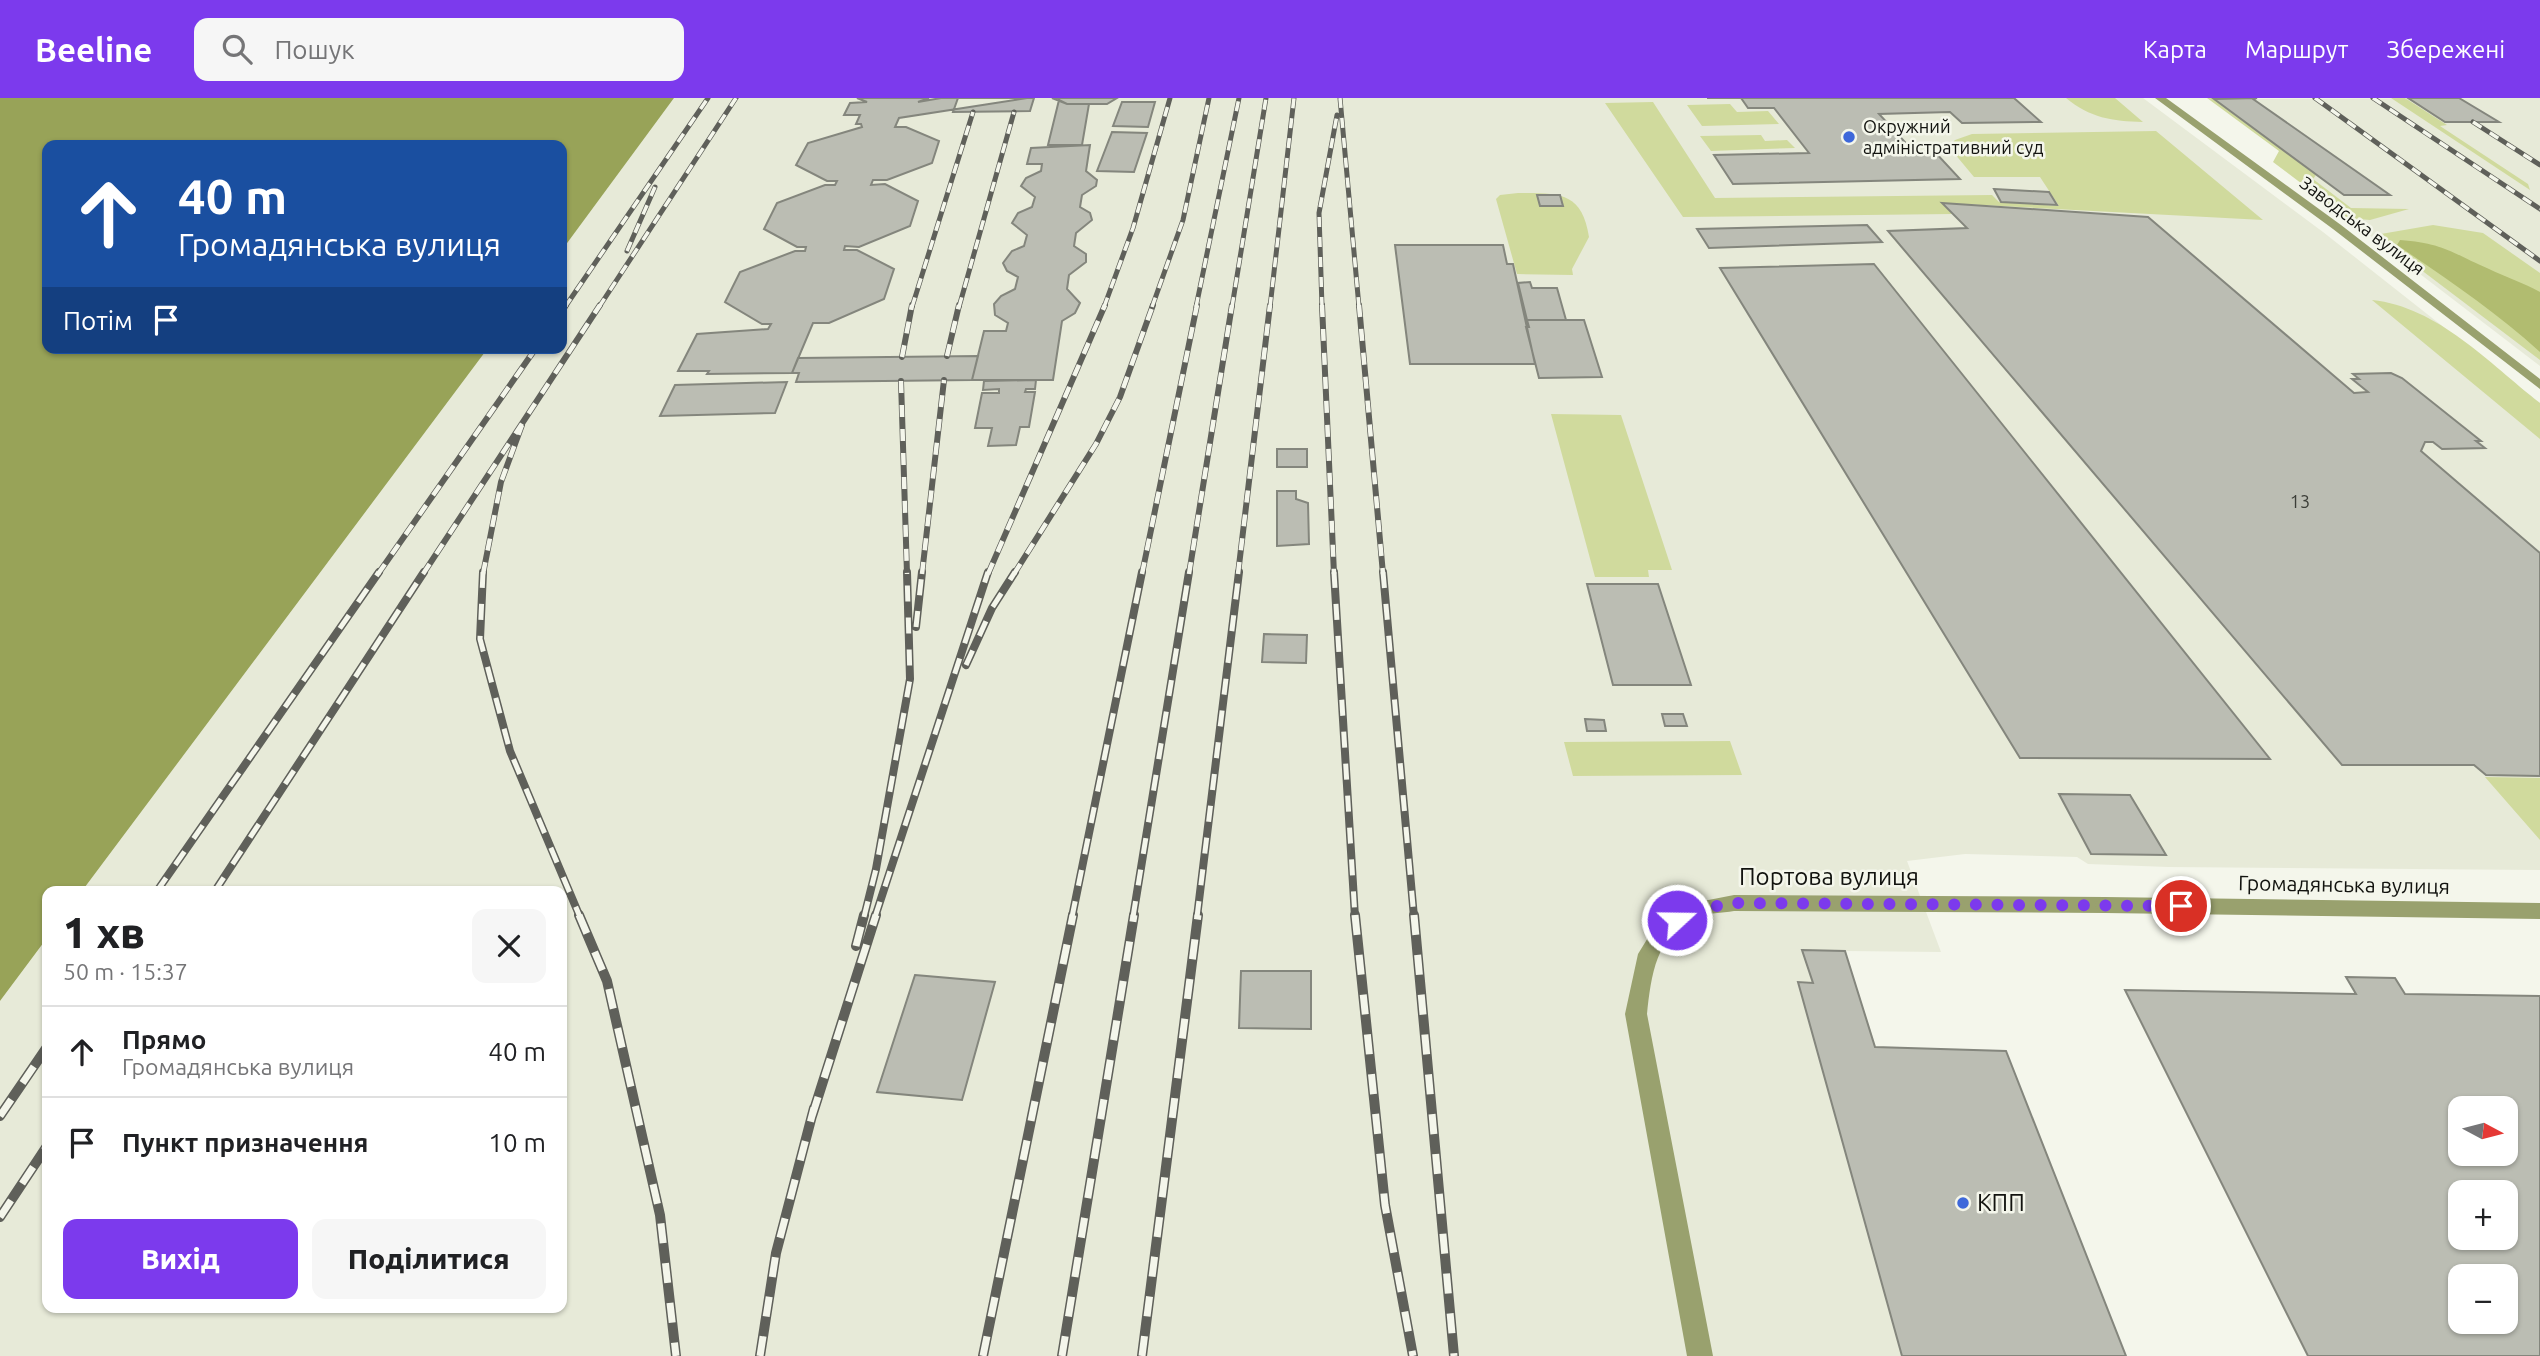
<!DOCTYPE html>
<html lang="uk">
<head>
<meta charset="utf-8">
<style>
	:root { --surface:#fff; --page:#f6f6f6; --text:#202124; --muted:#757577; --line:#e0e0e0; --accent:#7c3aed }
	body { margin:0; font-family:Ubuntu,sans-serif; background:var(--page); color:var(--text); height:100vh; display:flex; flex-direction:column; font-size:26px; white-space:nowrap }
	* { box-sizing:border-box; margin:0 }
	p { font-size:23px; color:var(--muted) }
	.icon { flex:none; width:38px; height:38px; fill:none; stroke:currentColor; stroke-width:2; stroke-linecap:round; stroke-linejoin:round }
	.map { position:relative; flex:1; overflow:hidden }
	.side { position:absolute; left:42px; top:788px; width:525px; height:427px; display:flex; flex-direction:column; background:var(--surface); border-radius:14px; box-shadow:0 2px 5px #0004 }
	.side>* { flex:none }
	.banner { position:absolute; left:42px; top:42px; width:525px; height:214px; border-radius:14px; box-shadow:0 2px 5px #0004; background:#1a4fa0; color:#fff; overflow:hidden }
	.needle { width:46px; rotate:97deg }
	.fabs { position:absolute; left:2448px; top:998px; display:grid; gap:14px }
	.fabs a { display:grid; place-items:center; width:70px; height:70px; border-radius:14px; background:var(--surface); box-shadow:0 2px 5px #0004; font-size:35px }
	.pin { position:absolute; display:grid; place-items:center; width:60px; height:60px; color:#fff; margin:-30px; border:4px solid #fff; border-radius:50%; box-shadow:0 2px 7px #0007 }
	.me { position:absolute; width:77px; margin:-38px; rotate:69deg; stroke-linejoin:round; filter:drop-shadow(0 0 5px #0008) }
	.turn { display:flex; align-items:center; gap:24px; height:147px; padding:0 21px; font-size:32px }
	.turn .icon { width:91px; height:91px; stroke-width:2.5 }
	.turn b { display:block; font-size:49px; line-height:60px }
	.then { display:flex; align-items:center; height:66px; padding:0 21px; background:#0003; gap:14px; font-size:26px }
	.round { display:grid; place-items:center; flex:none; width:74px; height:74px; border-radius:14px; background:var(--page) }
	.head { display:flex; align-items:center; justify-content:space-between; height:119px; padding:0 21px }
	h1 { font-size:42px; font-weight:800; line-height:52px }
	.action { display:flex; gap:14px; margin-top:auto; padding:14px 21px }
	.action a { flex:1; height:80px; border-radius:14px; background:var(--accent); color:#fff; font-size:28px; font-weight:800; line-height:80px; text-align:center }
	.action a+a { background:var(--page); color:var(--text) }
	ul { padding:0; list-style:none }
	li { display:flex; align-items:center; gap:21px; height:91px; padding:0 21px; border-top:2px solid var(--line) }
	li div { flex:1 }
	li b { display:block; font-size:26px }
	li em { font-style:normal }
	header { display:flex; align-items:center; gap:42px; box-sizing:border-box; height:98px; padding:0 35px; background:var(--accent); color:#fff }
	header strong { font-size:33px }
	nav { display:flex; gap:38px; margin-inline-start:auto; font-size:24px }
	.search { width:490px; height:63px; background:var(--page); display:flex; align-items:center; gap:18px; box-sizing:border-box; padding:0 24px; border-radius:14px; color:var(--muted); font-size:26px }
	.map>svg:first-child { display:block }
</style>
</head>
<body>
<header>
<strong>Beeline</strong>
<div class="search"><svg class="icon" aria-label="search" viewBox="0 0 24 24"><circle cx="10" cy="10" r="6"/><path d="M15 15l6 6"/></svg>Пошук</div>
<nav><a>Карта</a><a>Маршрут</a><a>Збережені</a></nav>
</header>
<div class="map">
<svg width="2540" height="1258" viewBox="0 0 2540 1258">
	<rect width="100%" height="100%" fill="#f4f6eb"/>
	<path fill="#e7ead8" d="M674,0H2143L2323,134L2540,305V772L2168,769L2088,766L2077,759L1965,756L1907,763L1941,854L1845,853L1876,949L2006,953L2126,1258H0V903L47,840V1209H562V793H82L488,250H562V152Z
		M2540,0V268L2334,110L2312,80L2316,77L2214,1Z"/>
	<path fill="#d0da9d" d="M2066,0H2115L2143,24C2112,23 2090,20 2066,0Z
		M2207,0H2216L2316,77L2313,81L2351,110L2409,111L2370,122L2347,120L2273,64L2279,53Z
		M2391,0H2405L2447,27L2440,28L2528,86L2530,92Z
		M1653,4L1715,100L1992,97L1999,104L2059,108L2040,79H1974L1949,49L1955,42L1972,36L2156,33L2263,122L1943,105L1952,116L1683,119L1605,5Z
		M1730,6L1737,14L1768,13L1779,26L1702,28L1687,7Z
		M1761,37L1765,43L1787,42L1795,50L1711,53L1700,38Z
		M1518,95C1558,95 1582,93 1589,139L1572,171L1573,177L1517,176L1496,101L1500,97Z
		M2433,127L2483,135L2540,175V262L2375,137Z
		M2372,202C2438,209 2489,265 2540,305V341Z
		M1551,316L1621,317L1672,472H1648L1649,479H1595Z
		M1730,643L1742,677L1573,678L1564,644Z
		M2485,679L2540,680V742Z"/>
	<path fill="#b1bc70" d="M2400,142C2443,145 2452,155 2489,171C2506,179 2524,185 2540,194V254C2495,213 2447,181 2397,147Z"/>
	<path fill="#98a358" d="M0,0H674L562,152V47H47V250H488L82,793H47V840L0,903Z"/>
	<path fill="#bbbdb3" stroke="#84867d" stroke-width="2" fill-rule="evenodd" d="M857,0H929L918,4L941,0H1027L899,20L895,29H906L939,43L932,65L887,82H873L871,87L885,86L918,103L910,128L859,149L845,148L844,152H857L894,171L884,201L829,225H813L792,275L707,276L709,273H678L697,236L768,231L771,226H762L725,204L740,174L795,153H805L806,149H797L764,131L777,105L825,87H835L837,83H827L796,67L808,45L862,29L861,26H856L860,17H844L850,5L867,4Z
		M958,0H1034L1030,13L953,14Z
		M1052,0H1117L1107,6H1067Z
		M1707,0H2014L2041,24L1962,25L1950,14L1879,16L1914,54L1934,53L1960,81L1733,86L1714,57L1809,55L1774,10H1748L1741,0Z
		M2257,0L2253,1L2390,97H2344L2214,1Z
		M2408,0H2459L2499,24H2445Z
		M1059,2L1067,6H1089L1082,47H1048Z
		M1122,4H1155L1148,29L1113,28Z
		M1112,34L1147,35L1134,74L1097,73Z
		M1090,47L1086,73L1097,82L1096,88L1082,97L1080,109L1090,115L1092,122L1076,135L1074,148L1086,156V164L1069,177L1067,191L1080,205L1075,215L1062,223L1053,282H972L984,233H1006L1008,225L995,217L994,206L1001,198L1015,191L1018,179L1007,173L1003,165L1012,153L1024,148L1027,137L1012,125L1018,115L1032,109L1035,99L1021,88L1026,80L1041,73L1042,66H1027L1031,50Z
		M1994,91L2049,94L2057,107L2001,104Z
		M1537,97H1560L1563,108H1540Z
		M1942,105L2148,119L2354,295L2368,294L2352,281H2359L2353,276L2391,275L2402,280L2481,343H2476L2485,350L2442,351L2433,344H2425L2421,353L2540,455V678L2486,677L2474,667H2342L1888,133L1967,130Z
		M1867,127L1882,144L1709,150L1697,131Z
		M1395,147H1503L1507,166H1513L1535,266H1410Z
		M1874,166L2270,661L2020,660L1720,170Z
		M1530,184L1532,190H1557L1566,222H1527L1518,185Z
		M1527,222H1584L1602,279L1539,280L1526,229H1529Z
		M978,258L972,282L796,284L799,275H792L798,260Z
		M1036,282L1035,291H1026L1025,294H1035L1029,329H1020L1016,347L988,348L992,330H975L982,295H999V291L983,292L984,283Z
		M787,284L775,315L660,318L675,287Z
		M1277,351H1307V369H1277Z
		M1277,393H1296V401L1308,405L1309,446L1277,448Z
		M1587,486H1658L1691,587H1613Z
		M1264,536L1307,537L1306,565L1262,564Z
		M1662,616H1683L1687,628H1665Z
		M1585,621L1604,622L1606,633H1587Z
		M2059,696L2130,697L2166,757L2091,756Z
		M1802,852L1845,853L1875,949L2006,953L2126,1258H1902L1798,884L1813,885Z
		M1241,873H1311V931L1239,930Z
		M915,877L995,884L962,1002L877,994Z
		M2346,879L2395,880L2405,896L2540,898V1258H2308L2125,892L2356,896ZM2460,1010H2506V1055H2460ZM2460,1094H2506V1139H2460ZM2460,1178H2506V1223H2460Z"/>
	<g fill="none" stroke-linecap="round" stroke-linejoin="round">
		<path fill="#99a16e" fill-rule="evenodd" d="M1734,797L2105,799L2112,802L2115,807L2112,812L2105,815L1734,813C1722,815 1708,815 1696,819C1656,835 1651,879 1647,916L1713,1258H1687L1625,916L1638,856L1657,825L1683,807Z"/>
		<path fill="#99a16e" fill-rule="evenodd" d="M2155,0H2166L2341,127L2540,281V291L2333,131Z
			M2105,799L2540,805V821L2105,815L2098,812L2095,807L2098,802Z"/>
		<defs>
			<path id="rail-far3" d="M1340,0L1359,209
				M2315,0L2540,163
				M2373,0L2540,111
				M2473,24L2540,67
				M627,153L655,89
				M565,209L708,0
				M599,209L736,0
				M912,209L973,14
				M959,209L1014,14
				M1104,209L1133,130L1170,0
				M1152,209L1183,122L1209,0
				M1196,209L1239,0
				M1232,209L1266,0
				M1270,209L1294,0
				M1322,209L1319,115L1337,17"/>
			<path id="rail-far2" d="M1322,207L1334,476
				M1359,207L1383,476
				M562,213L566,207
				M947,258L959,207
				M902,259L912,207
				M901,283L907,476
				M378,476L536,250
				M423,476L600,207
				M483,476L501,384L522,327
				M922,476L944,282
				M988,476L1105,207
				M1014,476L1096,346L1120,299L1153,207
				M1142,476L1197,207
				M1189,476L1232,207
				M1238,476L1270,207"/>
			<path id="rail-far1" d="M483,474L480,541L510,653L580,819
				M1334,474L1355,819
				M1383,474L1414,819
				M916,529L922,474
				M966,567L992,510L1015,474
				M157,793L379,474
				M215,793L424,474
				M864,819L876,771L910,581L907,474
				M875,819L988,474
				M1072,819L1142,474
				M1133,819L1189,474
				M1197,819L1239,474"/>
			<path id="rail" d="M579,817L607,883L660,1117L676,1258
				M1355,817L1385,1107L1413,1258
				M1414,817L1454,1258
				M856,848L864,817
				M0,1018L47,949
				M812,1018L876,817
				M0,1119L47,1048
				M760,1258L776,1155L814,1010
				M983,1258L1073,817
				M1062,1258L1134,817
				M1142,1258L1198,817"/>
		</defs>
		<use href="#rail-far3" stroke="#5f605a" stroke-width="5"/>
		<use href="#rail-far2" stroke="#5f605a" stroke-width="6"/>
		<use href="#rail-far1" stroke="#5f605a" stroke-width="8"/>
		<use href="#rail" stroke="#5f605a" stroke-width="10"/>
		<use href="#rail-far3" stroke="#f4f6eb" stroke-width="3.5" stroke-dasharray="10" stroke-linecap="butt"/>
		<use href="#rail-far2" stroke="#f4f6eb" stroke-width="4.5" stroke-dasharray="12" stroke-linecap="butt"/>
		<use href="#rail-far1" stroke="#f4f6eb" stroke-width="5" stroke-dasharray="16" stroke-linecap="butt"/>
		<use href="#rail" stroke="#f4f6eb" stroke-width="7" stroke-dasharray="20" stroke-linecap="butt"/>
	</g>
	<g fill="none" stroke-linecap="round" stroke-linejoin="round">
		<path stroke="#7c3aed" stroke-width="12" stroke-dasharray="0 21.6" d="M1677,822L1690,813L1734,805L2181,808"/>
	</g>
	<g fill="#3e68da" stroke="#f4f6eb" stroke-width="2.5">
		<circle cx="1849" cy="39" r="7"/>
		<circle cx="1963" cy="1105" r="7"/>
	</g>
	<g text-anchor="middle" stroke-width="5" stroke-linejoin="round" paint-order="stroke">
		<g font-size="18" fill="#12130f" stroke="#f4f6eb" text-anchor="start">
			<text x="1863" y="35">Окружний<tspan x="1863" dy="21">адміністративний суд</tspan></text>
		</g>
		<g font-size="18" fill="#12130f" stroke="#f4f6eb">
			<text transform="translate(2362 128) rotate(37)" y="6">Заводська вулиця</text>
		</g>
		<g font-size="18" fill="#3c3e38">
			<text x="2300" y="410">13</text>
		</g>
		<g font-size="21" fill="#12130f" stroke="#f4f6eb">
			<text transform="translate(2344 787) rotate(1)" y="7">Громадянська вулиця</text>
		</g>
		<g font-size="24" fill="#12130f" stroke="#f4f6eb">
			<text x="1829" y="787">Портова вулиця</text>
		</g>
		<g font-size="24" fill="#12130f" stroke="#f4f6eb" text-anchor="start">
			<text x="1977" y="1113">КПП</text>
		</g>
	</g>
</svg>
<div class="fabs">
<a><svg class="needle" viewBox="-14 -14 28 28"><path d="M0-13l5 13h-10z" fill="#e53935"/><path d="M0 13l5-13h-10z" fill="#757577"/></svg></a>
<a>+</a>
<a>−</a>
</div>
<div class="pin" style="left:2181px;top:808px;background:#d93025"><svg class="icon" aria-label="arrive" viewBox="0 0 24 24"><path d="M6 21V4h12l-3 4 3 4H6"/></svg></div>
<svg class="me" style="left:1677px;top:822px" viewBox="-20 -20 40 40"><circle r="17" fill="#7c3aed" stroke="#fff" stroke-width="3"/><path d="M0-11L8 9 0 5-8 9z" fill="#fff"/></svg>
<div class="banner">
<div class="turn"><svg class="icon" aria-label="ahead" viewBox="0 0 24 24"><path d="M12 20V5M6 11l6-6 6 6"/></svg><div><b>40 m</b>Громадянська вулиця</div></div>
<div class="then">Потім<svg class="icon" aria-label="arrive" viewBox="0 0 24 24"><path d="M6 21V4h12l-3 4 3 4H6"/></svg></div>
</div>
<section class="side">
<div class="head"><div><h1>1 хв</h1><p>50 m · 15:37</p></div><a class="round"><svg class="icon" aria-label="close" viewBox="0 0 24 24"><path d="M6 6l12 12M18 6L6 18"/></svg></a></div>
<ul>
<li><svg class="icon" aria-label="ahead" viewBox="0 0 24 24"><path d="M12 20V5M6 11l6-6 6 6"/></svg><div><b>Прямо</b><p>Громадянська вулиця</p></div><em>40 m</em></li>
<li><svg class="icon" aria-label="arrive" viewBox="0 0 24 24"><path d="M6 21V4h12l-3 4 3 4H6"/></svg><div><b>Пункт призначення</b></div><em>10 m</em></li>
</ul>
<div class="action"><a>Вихід</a><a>Поділитися</a></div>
</section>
</div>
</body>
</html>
